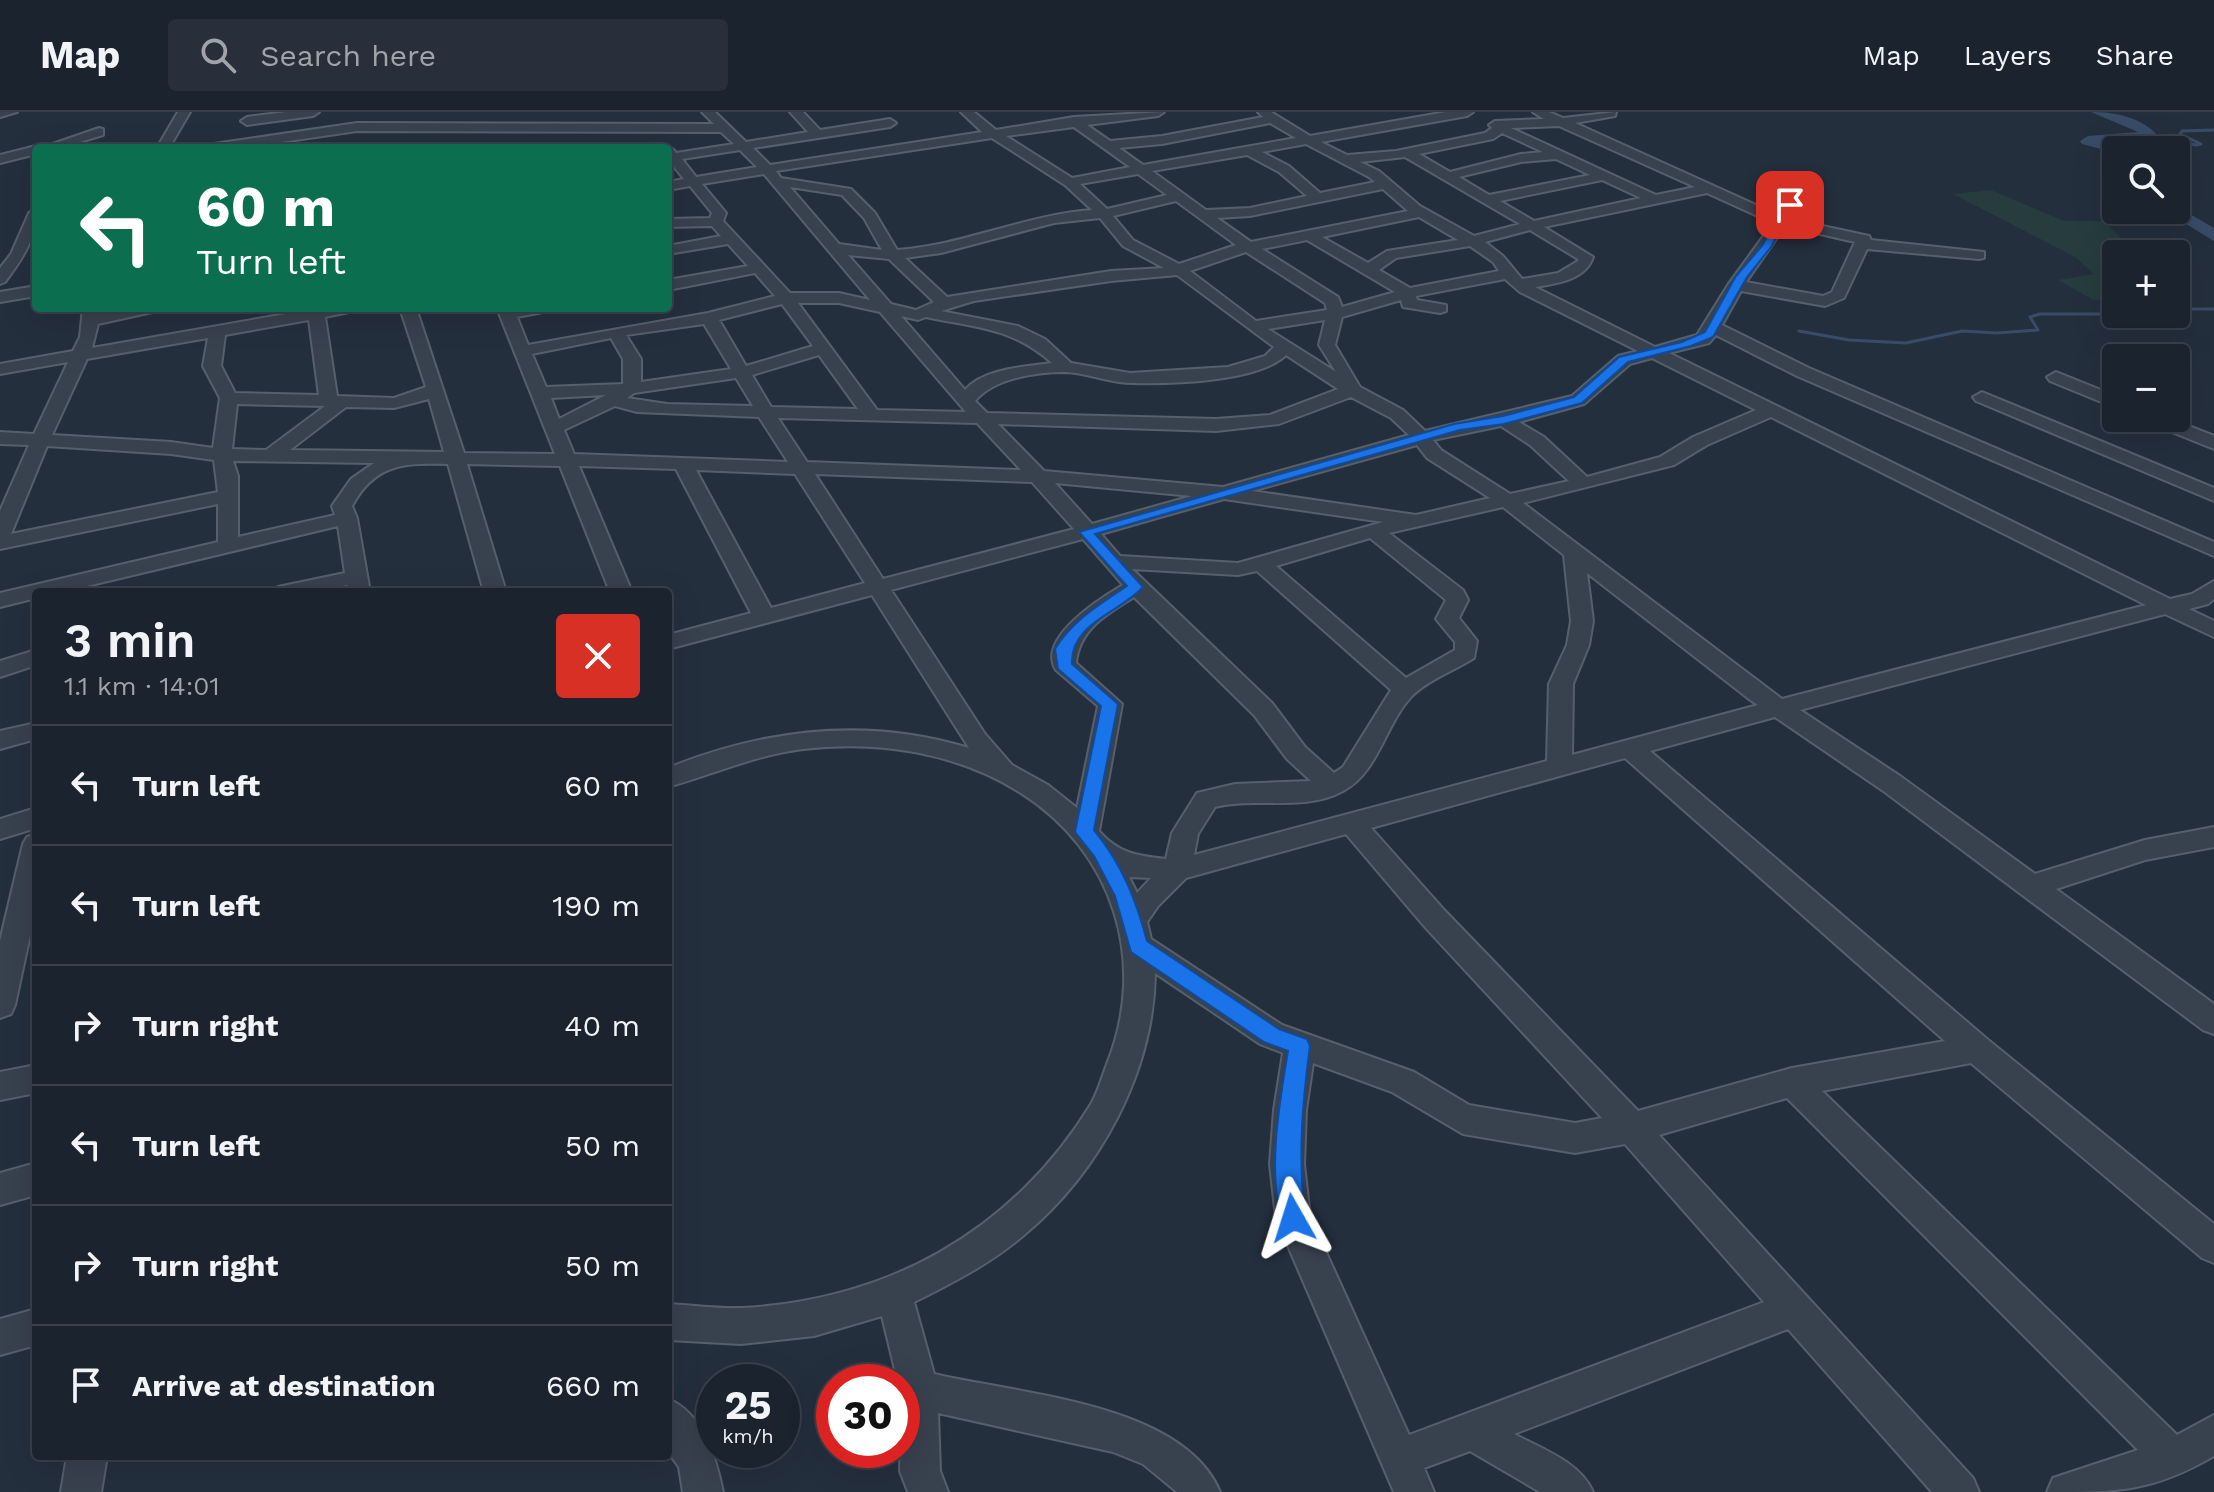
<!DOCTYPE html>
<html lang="en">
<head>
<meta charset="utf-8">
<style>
	:root { --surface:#1b232e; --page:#282f3a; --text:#f1f3f6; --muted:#a0a4aa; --line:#39404a }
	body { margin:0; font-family:"Work Sans",sans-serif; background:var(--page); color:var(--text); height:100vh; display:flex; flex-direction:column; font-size:30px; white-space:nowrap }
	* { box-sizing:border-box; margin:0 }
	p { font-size:26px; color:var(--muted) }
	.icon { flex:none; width:44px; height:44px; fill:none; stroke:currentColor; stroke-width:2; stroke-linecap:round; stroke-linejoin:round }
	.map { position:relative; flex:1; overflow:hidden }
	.sheet { position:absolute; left:32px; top:476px; width:640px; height:872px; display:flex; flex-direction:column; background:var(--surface); border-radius:8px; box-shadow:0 8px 32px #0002,0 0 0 2px var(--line) }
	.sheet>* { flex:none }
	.top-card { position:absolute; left:32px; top:32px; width:640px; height:168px; border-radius:8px; box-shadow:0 8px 32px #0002,0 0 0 2px var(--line); background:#0b6e4f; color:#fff; overflow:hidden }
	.tools { position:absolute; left:2102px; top:24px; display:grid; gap:16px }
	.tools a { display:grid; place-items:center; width:88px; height:88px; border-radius:8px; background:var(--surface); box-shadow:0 8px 32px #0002,0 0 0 2px var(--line); font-size:40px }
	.speed { position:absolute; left:696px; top:1252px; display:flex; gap:16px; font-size:40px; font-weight:700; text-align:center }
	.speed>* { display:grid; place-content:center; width:104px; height:104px; border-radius:50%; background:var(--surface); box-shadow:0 8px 32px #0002,0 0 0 2px var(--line); line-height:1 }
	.speed small { font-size:20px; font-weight:400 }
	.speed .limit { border:12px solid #d22; background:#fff; color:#111 }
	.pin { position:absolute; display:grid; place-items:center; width:68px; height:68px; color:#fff; margin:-34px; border-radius:16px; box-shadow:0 4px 12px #0006 }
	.me { position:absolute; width:88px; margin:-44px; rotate:354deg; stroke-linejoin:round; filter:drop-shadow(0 0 6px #0008) }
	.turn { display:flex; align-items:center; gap:28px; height:168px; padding:0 32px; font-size:36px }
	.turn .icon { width:104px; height:104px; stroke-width:2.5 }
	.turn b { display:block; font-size:56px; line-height:68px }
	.round { display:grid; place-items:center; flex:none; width:84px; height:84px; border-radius:8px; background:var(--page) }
	.summary { display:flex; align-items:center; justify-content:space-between; height:136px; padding:0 32px }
	h1 { font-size:48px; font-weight:600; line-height:60px }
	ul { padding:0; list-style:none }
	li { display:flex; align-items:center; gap:24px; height:120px; padding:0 32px; border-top:2px solid var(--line) }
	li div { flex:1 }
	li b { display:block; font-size:30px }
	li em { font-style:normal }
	header { display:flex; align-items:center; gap:48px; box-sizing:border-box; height:112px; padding:0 40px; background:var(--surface); border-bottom:2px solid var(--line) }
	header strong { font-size:38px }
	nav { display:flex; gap:44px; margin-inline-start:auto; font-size:28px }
	.search { width:560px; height:72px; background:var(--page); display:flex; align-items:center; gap:20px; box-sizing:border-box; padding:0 28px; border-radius:8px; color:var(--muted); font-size:30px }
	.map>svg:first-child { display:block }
</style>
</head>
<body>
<header>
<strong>Map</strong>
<div class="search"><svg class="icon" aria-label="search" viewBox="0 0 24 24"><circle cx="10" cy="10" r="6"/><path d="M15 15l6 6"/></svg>Search here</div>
<nav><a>Map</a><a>Layers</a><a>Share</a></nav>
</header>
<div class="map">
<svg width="2214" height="1380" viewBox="0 0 2214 1380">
	<rect width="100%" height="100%" fill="#242f3e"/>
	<path fill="#263c3f" d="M1991,78L2064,109H2103L2133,137L2106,139L2116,149V186L2093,188L2058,168L2094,162L2075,145L1953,82Z"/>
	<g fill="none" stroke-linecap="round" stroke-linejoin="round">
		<path stroke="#394c67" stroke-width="3" d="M2150,24L2196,33L2201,32L2180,22L2182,19L2214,18
			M2176,197H2214
			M1799,219L1849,228L1906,231L1962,219L1997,221L2038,218L2030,205L2040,202H2116"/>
		<path fill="#394c67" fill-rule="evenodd" d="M2091,0C2114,0 2142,5 2158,24L2150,29L2115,31L2129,38H2116V41L2082,32L2080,29L2088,24L2138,20Z
			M2176,94L2214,116V129L2163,98H2176Z"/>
		<defs>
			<path id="minor" d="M0,0H17L0,5Z
				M178,0H190L169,36H157Z
				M286,0H319L313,4L247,13L241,9L247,5Z
				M702,0H715L746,30L808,20L790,0H803L820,18L890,7L896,11L890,15L753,36L770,53L982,20L961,0H974L996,18L1074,5L1164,0L1158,4L1087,13L1110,29L1162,24L1263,5L1258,0H1271L1310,24L1446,0H1473L1467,4L1321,30L1347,43L1396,39L1485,21L1492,16L1489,13L1495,9L1544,7L1533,0H1549L1563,6L1616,0L1615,4L1575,11L1778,103L1793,77L1789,66L1801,63L1807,77L1790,107L1869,124L1871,128L1984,140V146L1979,147L1867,137L1844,186L1825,194L1741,179L1722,213L1809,256L2214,430V444L1797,264L1716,223L1709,231L1669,241L2170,487L2192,482L2214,469V487L2208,492L2189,497L2214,509V525L2165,502L1800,598L1900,664L2035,762L2145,728L2214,715V735L2145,748L2056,777L2214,892V922L2203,918L1882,678L1775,605L1650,639L1987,927L2214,1112V1151L2202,1146L1971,951L1822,979L2177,1323L2214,1303V1344C2152,1380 2118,1380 2047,1380L2053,1366L2138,1338L1787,986L1659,1023L1973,1366L1979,1380H1932L1788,1217L1514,1322C1542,1337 1580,1350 1593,1380H1540L1470,1339L1424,1356L1434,1380H1394L1276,1106L1270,1052L1274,998L1283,941L1260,932L1155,861C1154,959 1100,1060 1024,1123C991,1151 953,1171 914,1190L934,1262C1018,1282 1183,1291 1220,1380H1177L1143,1352L1113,1340L938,1301L940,1359L948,1380H908L900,1359L902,1270H898L882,1204L814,1224L741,1232L668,1228V1192C692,1193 717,1197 741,1196C809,1193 881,1174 940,1140C1002,1105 1054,1053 1091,992C1098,980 1102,965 1107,952C1148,850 1114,740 1021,681C956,640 878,628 803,637C755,643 714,662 668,675V656C765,617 868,605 969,636L872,483L668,537V523L751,501L676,357L579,354L632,480H610L560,354L467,352L506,480H484L448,352C405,351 375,351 352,394L357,406L370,480H348L347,473L317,480H275L278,475L345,461L338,414L62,480H36V486L0,495V481L218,430V392L0,437V399L29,333L0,332V320L34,322L68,250L0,262V252L73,239L80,225L83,196H99L98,202L128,196H159L157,199L98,212L92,236L320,196H356L354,199L325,205L337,284L394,286L426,275L400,196H416L464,341L555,342L497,196H550L548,199L517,205L528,233L708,201L775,184L755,161L668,178V168L748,154L728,132L668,142V134L721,124L712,114L668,115V107L710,106L712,101L690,74L668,78V70L684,67L668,47V36H665C670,35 673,36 676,41L734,32L721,20L357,19L240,36H208L214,32L357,11L714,12ZM1270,11L1296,26L1143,53L1119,36L1162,32ZM1559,14L1695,75L1656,83L1511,16ZM1074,15L1130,55L1072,66L1006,24ZM1502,21L1543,40L1521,42L1450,60L1419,42L1493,27ZM992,26L1065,73L1092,98C1025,103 964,133 897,138L875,101L851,77L781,66L776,59ZM1306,32L1369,65L1375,70L1320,81L1289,54L1262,40ZM740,38L757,55L696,65L682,47ZM1247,43L1279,60L1307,84L1250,96L1206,98L1152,59ZM1405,45L1520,112L1474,124L1420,94L1379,59L1360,50ZM1556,47L1590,63L1489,83L1459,65L1521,50ZM764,62L870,188L839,181H790L723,109L726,101L702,72ZM1138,62L1167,83L1107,97L1080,72ZM1602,68L1641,86L1534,109L1500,89ZM790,75L842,83L864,106L882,138L839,132ZM1383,77L1408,99L1251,130L1217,106L1250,104ZM1707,81L1773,111L1728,173L1697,223L1655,235L1535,175C1555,172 1586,168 1593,145L1544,115ZM1176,89L1236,133L1179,152L1133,128L1113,104ZM1419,105L1458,128L1387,139L1368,151L1322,125ZM1100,106L1123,134L1164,156L1111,159L947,185L905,146L941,141L1054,111ZM1785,114L1855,130L1832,180L1823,184L1746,170ZM1530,118L1578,147V149L1558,161L1522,167L1503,144L1485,130ZM1307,128L1395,180L1342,195L1338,185L1262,137ZM1470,134L1493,150L1499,159L1410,176L1379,158L1396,146ZM1246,140L1325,191L1327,198L1256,209L1190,159ZM848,143L889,147L934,190L916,198L891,192ZM1177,163L1274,235L1265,244L1228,255L1130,261L1071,251L1045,227L1018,214L941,199L974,189L1111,169ZM1505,167L1520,180L1638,239L1618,244L1572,284L1425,319L1403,298L1360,275L1335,233L1342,205L1401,188L1403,195L1440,201L1446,199V193L1417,188L1416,184ZM798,191H839L880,200L966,300L877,298ZM782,192L813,234L746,254L719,208ZM901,204L918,208L926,205C977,216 1011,215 1052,251C1025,255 984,256 965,278ZM309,208L319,283L235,281L221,254L225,223ZM1325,208L1319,233L1336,260L1268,217ZM704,212L731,257L641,270V247L626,223ZM208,226L203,254L220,286L213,336L171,330L52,323L87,247ZM611,226L623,247V272L546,275L532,242ZM819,243L858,297L771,295L752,263ZM1286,243L1338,277L1270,303L1216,307L987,301L975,289C994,266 1036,260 1066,260C1088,261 1110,271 1132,271C1171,272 1258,270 1286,243ZM1652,246L1756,298L1693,325L1660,345L1587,365L1544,325L1519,310L1584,292L1630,252ZM736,266L753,294L667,292L627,286L634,281ZM606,283L559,307L551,286ZM1351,285L1391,306L1409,323L1223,375L1044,359L998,312L1216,319L1279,312ZM429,287L444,340L290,338L346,295L394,296ZM237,292L325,294L266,338L232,337ZM615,294L637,300L759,305L788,350L574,342L564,318ZM1771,305L2146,493L1782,587L1523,391L1674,353L1707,333ZM778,306L977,311L1021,358L807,350ZM1501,314L1530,333L1569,369L1510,382L1441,338L1433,328ZM1417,333L1427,346L1490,386L1416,403L1252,379ZM47,334L171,342L214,348L218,380L11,422ZM233,349L374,351L351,367L332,394L335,403L238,425V364ZM696,358L795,362L865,471L771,496ZM815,362L1032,370L1074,417L883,467ZM1055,371L1192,384L1092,412ZM1224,387L1383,410L1238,451L1120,444L1101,422ZM1503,395L1564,443L1571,509L1567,533L1549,572L1547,649L1194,743L1198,722L1215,695C1255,685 1305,700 1343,679C1378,661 1385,613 1411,585C1426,569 1455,558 1474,546L1477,529L1459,506L1468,488L1463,478L1389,421ZM1370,426L1446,488L1436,507L1455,530V538L1406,566L1276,454ZM1083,427L1123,473C1101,486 1036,526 1056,558L1098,594L1077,696L1048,673L1012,653L985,622L891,478ZM1132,457L1238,463L1257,459L1391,578L1343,655L1334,661L1305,635L1272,591ZM1587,461L1749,587L1758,593L1572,643L1573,572L1589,533L1593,509ZM1134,485L1254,603L1287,647L1311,669L1235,672L1197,681L1172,721L1166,747C1137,744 1118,741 1099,719L1122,592L1076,551C1079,517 1108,501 1134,485ZM1625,646L1945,929L1792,956L1638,999L1445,799L1371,716ZM1346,722L1425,815L1602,1006L1575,1011L1469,993L1414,960L1282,913L1151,827L1147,810L1158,794L1186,766ZM1129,765L1151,766L1137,781ZM1313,951L1392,980L1463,1022L1575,1041L1625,1032L1764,1190L1409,1323L1310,1105L1304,1052L1306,998Z
				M99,16L103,17V23L60,36H36V42L0,51V43L36,34L41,36Z
				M36,97C36,127 23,146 5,170L0,172V156L11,142L29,101Z
				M36,174V184L0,190V180Z
				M2056,260L2116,284V296L2050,269L2047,265Z
				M1982,280L2214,376V389L1976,289L1973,285Z
				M2144,306H2169L2214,324V337L2147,310Z
				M36,538V553L0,565V549Z
				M36,611V627L0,637V619Z
				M36,696V716L0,727V707Z
				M36,722V795L15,893L11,902L0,906V829L23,732L27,725Z
				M36,953V981L0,988V960Z
				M36,1051V1083L0,1093V1061Z
				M36,1197V1233L0,1243V1207Z
				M668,1287C703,1301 716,1346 723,1380H683L679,1355L668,1340Z
				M67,1344H107L101,1380H61Z"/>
		</defs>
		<use href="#minor" stroke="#565f6c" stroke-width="4"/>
		<use href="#minor" fill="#38414e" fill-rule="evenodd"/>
	</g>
	<path fill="#1a73e8" stroke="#114b97" stroke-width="2" d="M1787,91L1795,93L1771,135L1747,165L1713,225L1691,234L1628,250L1582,291L1504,312L1460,318L1095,422L1143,475C1120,501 1070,511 1072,552L1118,592L1094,718C1122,752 1136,788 1147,829L1279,917L1307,927L1310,934C1302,994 1298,1045 1305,1106L1302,1114L1293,1117L1285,1114C1265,1069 1280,987 1288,939L1264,930L1131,840L1115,784L1094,744L1075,720L1101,594L1058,557L1055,537C1073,508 1099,493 1127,474L1079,420L1454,312L1503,304L1574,285L1619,245L1682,230L1705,220L1736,164L1762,134Z"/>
</svg>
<div class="tools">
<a><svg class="icon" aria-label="search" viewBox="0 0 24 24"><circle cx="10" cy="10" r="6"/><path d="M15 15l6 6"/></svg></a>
<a>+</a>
<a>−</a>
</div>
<div class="speed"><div>25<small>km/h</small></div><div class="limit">30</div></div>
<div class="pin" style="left:1790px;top:93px;background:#d93025"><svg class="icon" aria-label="arrive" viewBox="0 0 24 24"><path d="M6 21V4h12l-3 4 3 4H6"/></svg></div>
<svg class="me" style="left:1293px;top:1106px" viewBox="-20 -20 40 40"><path d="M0-17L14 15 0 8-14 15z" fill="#1a73e8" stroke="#fff" stroke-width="4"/></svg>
<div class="top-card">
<div class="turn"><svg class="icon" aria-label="left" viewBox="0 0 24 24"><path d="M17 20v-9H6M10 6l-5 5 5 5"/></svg><div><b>60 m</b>Turn left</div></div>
</div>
<section class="sheet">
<div class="summary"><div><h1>3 min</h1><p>1.1 km · 14:01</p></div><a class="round" style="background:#d93025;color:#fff"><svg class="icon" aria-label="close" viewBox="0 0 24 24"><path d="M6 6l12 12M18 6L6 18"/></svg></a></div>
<ul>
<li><svg class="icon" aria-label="left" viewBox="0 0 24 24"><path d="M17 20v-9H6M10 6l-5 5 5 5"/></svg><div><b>Turn left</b></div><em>60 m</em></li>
<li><svg class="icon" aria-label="left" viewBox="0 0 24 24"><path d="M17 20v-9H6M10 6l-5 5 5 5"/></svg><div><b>Turn left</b></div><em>190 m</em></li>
<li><svg class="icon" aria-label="right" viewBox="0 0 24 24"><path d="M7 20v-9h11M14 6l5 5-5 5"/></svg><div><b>Turn right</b></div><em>40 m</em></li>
<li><svg class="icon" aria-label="left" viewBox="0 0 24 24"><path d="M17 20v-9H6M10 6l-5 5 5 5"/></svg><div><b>Turn left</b></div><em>50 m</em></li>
<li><svg class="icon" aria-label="right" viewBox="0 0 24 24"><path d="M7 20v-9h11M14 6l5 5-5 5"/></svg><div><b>Turn right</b></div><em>50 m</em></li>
<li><svg class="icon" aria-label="arrive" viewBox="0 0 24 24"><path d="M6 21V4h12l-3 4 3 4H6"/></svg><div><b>Arrive at destination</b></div><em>660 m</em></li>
</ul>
</section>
</div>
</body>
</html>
